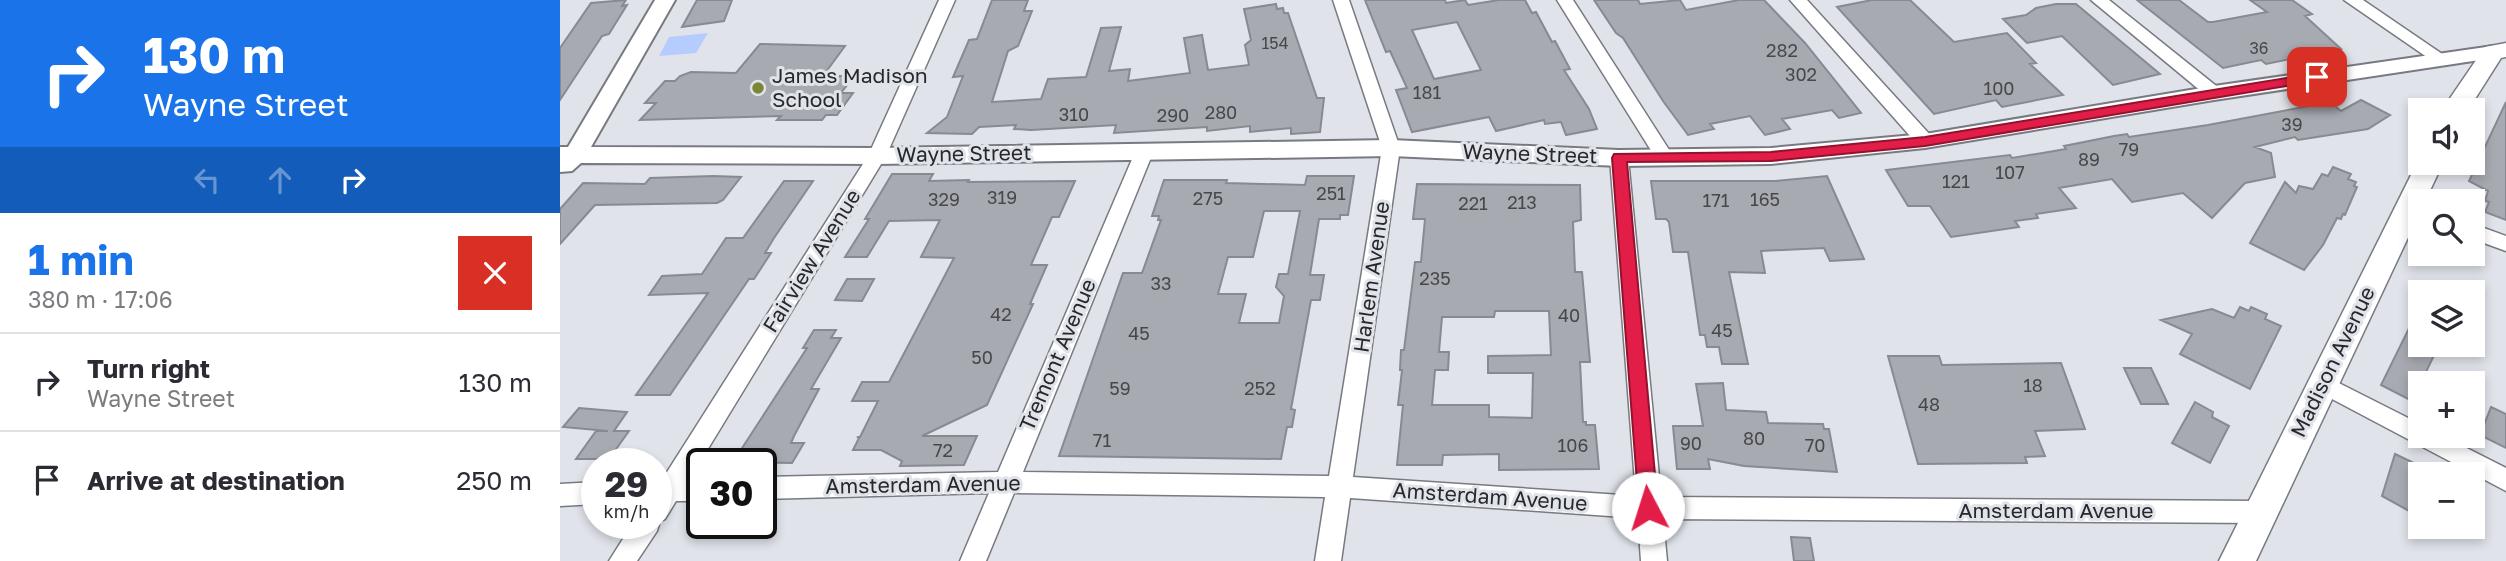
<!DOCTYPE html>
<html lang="en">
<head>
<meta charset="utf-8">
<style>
	:root { --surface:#fff; --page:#f7f7f7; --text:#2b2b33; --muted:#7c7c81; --line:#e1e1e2; --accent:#1a73e8 }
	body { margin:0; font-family:"Golos Text",sans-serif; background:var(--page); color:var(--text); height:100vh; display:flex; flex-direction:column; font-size:26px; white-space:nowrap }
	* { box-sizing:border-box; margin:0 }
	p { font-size:23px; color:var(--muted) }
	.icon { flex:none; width:38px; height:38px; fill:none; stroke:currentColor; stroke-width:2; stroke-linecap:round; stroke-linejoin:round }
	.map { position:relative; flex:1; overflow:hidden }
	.sheet { display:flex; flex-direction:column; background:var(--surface); width:560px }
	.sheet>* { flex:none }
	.banner { background:#1a73e8; color:#fff; overflow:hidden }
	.controls { position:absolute; left:1848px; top:98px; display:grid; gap:14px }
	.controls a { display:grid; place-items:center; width:77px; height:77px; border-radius:0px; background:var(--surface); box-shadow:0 4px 10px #0003; font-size:35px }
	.speed { position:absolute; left:21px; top:448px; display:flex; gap:14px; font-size:35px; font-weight:700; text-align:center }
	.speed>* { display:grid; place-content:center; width:91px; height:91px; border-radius:50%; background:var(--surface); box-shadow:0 4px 10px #0003; line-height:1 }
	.speed small { font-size:18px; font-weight:400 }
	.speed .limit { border:4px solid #111; border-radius:10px; background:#fff; color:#111 }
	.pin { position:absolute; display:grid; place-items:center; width:60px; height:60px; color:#fff; margin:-30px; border-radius:14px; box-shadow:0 4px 10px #0006 }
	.me { position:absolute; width:77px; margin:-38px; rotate:355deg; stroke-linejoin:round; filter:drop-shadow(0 0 5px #0008) }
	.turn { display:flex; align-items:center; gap:24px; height:147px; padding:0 28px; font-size:32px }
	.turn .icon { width:91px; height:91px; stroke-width:2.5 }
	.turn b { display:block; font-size:49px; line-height:60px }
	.lanes { display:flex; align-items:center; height:66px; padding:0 28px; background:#0003; justify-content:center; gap:35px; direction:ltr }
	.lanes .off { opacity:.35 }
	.round { display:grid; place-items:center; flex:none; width:74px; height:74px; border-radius:0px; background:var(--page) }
	.head { display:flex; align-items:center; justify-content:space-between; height:119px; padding:0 28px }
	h1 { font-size:42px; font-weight:700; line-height:52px; color:var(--accent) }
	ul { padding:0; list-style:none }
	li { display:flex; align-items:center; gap:21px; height:98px; padding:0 28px; border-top:2px solid var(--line) }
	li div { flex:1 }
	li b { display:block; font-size:26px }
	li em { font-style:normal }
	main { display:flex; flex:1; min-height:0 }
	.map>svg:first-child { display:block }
</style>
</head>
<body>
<main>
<section class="sheet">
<div class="banner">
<div class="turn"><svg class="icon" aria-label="right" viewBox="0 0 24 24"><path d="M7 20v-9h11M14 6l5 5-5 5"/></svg><div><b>130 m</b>Wayne Street</div></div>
<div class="lanes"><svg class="icon off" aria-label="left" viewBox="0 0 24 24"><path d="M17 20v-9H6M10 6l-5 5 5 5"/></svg><svg class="icon off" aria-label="ahead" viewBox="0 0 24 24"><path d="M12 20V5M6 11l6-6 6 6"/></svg><svg class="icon" aria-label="right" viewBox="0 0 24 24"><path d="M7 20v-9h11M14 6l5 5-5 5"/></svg></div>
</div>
<div class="head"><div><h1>1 min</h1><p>380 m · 17:06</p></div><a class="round" style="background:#d93025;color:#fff"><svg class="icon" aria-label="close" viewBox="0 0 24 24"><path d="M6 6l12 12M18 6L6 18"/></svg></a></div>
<ul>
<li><svg class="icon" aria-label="right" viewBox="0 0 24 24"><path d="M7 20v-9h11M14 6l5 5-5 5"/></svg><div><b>Turn right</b><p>Wayne Street</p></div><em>130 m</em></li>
<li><svg class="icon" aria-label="arrive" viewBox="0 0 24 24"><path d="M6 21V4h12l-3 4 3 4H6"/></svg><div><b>Arrive at destination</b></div><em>250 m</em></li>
</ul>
</section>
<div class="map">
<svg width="1946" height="561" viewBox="0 0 1946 561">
	<rect width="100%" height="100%" fill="#e0e3ea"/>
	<path fill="#b7ccfe" d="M148,33L136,53L99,56L109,37Z"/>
	<path fill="#a7aab1" stroke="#878a90" stroke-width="2" fill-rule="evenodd" d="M66,0L62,6L67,5L49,34L42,36L0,100V48L31,3Z
		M137,0H172L164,21L122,27Z
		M432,0H468L464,11H472L458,46L448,51L432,102L481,99L488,79L526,77L541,28L561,27L549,71L570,69L568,81L630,73L624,38L642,35L648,70L689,65L685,45L691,40L684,9L716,4L717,9L723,8L724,13H728L757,98H764L760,132L731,134V128L690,132V126L647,131V127L554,133L556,125L471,130L454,129L456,125L419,127L412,134L367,133L387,117L403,76L393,77L409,40L417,39Z
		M805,0H885L886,3L905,0L908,5L939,0H965L972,13L976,12L992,42L995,41L1010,69L1004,70L1029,109L1037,129L1006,135L1001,122L985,124L984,120L936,131L929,117L852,132L836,90L847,88L830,51L826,52ZM897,22L921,70L874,79L852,30Z
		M1034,0H1078L1080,4L1120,0L1126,10L1179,0H1204L1245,43L1301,113L1279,118L1272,110L1222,119L1230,129L1205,135L1190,116L1150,124L1154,129L1128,135L1103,101L1063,38L1056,33Z
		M1312,0H1350L1394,42L1447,33L1476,63L1470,64L1503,95L1442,107L1436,100L1374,114L1277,7Z
		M1577,0H1619L1648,22H1653L1707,12L1690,0H1732L1752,14L1745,16L1781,49L1706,64L1701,60L1663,68Z
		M1496,4H1516L1600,74L1553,85L1502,36L1467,43L1443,19L1466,15L1476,8Z
		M200,44L285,46L263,76H294L281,93H293L277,115H266L262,120H217L221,116L80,120L96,103H85L105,81H115L120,76L131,72L176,73Z
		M1801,100L1830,115L1808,129L1738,140L1735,137L1695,147L1711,153L1715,177L1685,183L1652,218L1623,193L1572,202L1552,179L1499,188L1516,208L1476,214L1478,218L1455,221L1459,227L1391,237L1370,206H1348L1326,170L1450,155L1452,158L1506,149L1504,146L1554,136L1567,134L1569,137L1648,125L1770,102L1781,111Z
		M1946,102V220L1925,212L1929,202L1925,201L1928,191L1909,181Z
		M1773,167L1791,174L1788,179L1796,182L1794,186L1797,187L1785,215L1783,214L1781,219L1777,218L1763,245L1744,270L1690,243L1725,182L1736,193L1739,186L1753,189L1762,174L1768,176Z
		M332,174H373L369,181L409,180L408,182L515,181L499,217H492L471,265H487L470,304H473L427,405L362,436H417L404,465L340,466L342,461L321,450H293L299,438L297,437H300L318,401H292L302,382H329L394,258L361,257L380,220L329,221L307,257H285L309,219H305Z
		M153,176L181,177L163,200L157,203L35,205L0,244V209L23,183L85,184L90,178Z
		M747,176H794L788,215H780V219H759L750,275H764L760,300H751L731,409L735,410L732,427H727L721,459L499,456L563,273H582L601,220H598L599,216H592L604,180H667L666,183L745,185ZM704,211H740L728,274H719L716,287L724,296L719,323H679L686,294H658L668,257H693Z
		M1267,176L1304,259L1270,261L1264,248L1201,251L1205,273L1169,272L1188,364H1162L1159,347H1147L1145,335H1140L1128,252H1113L1109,222L1106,219H1096L1091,181H1216Z
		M224,181H253L214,238L205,253H211L194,279H189L110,395H76L148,293L89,295L102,276L142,274L166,238H183Z
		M857,184L1020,185L1021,220L1013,222L1015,272H1022L1030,362H1020L1023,422H1026V425H1035L1039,469L939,470V454L883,455L882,465H837L843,405H838L842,370H840L841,350H844L855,262H861L865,219H853ZM935,311H989L991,355L928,356V373H973L972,418L929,417V405H872L875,370H888L889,352H879L882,317H934Z
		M287,279H314L302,301L275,300Z
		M1860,306V345H1879L1852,401L1821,385Z
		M1680,307L1689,311L1691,307L1707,314L1705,319L1721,326L1690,389L1620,354L1632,334L1601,320L1652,309L1674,318Z
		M254,330H276L271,338H281L251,389H259L234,436L231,443H244L232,463L173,462L247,348H243Z
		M1328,356H1379L1382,365L1501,363L1525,429L1475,431L1485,456L1465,457L1467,463L1358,464Z
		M1564,368H1591L1608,404H1581Z
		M1163,383L1166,410L1206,412L1208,423L1263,424L1264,429H1269L1277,472L1184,466L1148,459L1150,469H1117L1113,426H1143L1136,384Z
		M1635,402L1653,412L1652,417L1669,426L1650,463L1612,443Z
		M1931,407L1946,414V448L1920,435Z
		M19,408L67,412L54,431H69L49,459H16L36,431H48L3,427Z
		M1835,454L1860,466V517L1822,496Z
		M1231,537L1250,538L1254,561H1234Z"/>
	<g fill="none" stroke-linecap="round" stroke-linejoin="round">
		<defs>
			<path id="minor" d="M379,0H395L326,156L129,480L142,479V501H116L105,519L100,521L97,531L77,561H49L73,523H96V481L102,480L308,156Z
				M773,0H789L840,148L793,477L1076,496L1050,158L1052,154H1066L1068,158L1101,497L1700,501L1709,504L1713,512L1709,520L1700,523L1103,519L1107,561H1081L1078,518L790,498L781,561H755L765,497L454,493L426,561H400L429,493L201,499V477L438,472L576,150L578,146H592L594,150L463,472L769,476L822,148Z
				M997,0H1013L1113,156L1111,160H1097Z
				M1230,0H1247L1372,137L1374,141L1372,145H1358Z
				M1531,0H1549L1660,89L1663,93L1660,97H1648Z
				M1784,0H1803L1888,58L1886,62H1874Z
				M1913,224L1946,236V251L1913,239Z
				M1763,375L1860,424V436H1883L1946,468V491L1755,390L1752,384L1755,378Z
				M37,482V504L0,506V484Z"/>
			<path id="tertiary" d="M95,0H115L31,147L317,148L831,140L1059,150L1211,148L1365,134L1654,86L1933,46L1940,48L1944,52L1940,56L1933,58L1654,100L1365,148L1211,164L1059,166L831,156L317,164L21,163L12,171L0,172V147H8Z"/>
			<path id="secondary" d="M1946,43V57L1941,58L1908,110H1882L1925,47Z
				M1860,157V163H1883L1865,201H1860V212L1696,561H1659Z"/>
		</defs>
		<use href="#minor" stroke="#777a81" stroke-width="3"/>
		<use href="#tertiary" stroke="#777a81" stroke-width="4"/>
		<use href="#secondary" stroke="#777a81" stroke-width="3"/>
		<use href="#minor" fill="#fff" fill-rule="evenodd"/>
		<use href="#tertiary" fill="#fff" fill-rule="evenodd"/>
		<use href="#secondary" fill="#fff" fill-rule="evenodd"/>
	</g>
	<path fill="#e11d48" stroke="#92132f" stroke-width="2" d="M1757,73L1762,75V80L1365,146L1211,161L1067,162L1098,508L1095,514L1088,516L1081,514L1079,508L1052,158L1054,154L1211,152L1365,137Z"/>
	<circle fill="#7c8735" stroke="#e0e3ea" stroke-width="2.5" cx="198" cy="88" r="7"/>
	<g text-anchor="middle" stroke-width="6" stroke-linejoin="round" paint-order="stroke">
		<g font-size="16" fill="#47484c">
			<text x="715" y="49">154</text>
			<text x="1699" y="54">36</text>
		</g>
		<g font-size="18" fill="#47484c">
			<text x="1222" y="57">282</text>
			<text x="1241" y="81">302</text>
			<text x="1439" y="95">100</text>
			<text x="867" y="99">181</text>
			<text x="661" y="119">280</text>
			<text x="514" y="121">310</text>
			<text x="613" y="122">290</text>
			<text x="1732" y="131">39</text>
			<text x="1569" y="156">79</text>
			<text x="1529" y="166">89</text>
			<text x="1450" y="179">107</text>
			<text x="1396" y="188">121</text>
			<text x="771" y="200">251</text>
			<text x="442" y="204">319</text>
			<text x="648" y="205">275</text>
			<text x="384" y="206">329</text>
			<text x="1205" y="206">165</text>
			<text x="1156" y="207">171</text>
			<text x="962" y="209">213</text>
			<text x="913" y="210">221</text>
			<text x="875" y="285">235</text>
			<text x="601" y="290">33</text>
			<text x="441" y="321">42</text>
			<text x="1009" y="322">40</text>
			<text x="1162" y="337">45</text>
			<text x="579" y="340">45</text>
			<text x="422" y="364">50</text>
			<text x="1473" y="392">18</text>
			<text x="560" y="395">59</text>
			<text x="700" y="395">252</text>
			<text x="1369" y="411">48</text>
			<text x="1194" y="445">80</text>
			<text x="542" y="447">71</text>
			<text x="1131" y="450">90</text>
			<text x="1013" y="452">106</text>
			<text x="1255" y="452">70</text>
			<text x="383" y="457">72</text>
		</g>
		<g font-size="21" fill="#27282b" stroke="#e0e3ea" text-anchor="start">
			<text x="212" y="83">James Madison<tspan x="212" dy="24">School</tspan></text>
		</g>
		<g font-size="21" fill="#27282b" stroke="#e0e3ea">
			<text transform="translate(404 154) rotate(-1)" y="7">Wayne Street</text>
			<text transform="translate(970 154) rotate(2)" y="7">Wayne Street</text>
			<text transform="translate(252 261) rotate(-58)" y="7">Fairview Avenue</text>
			<text transform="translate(812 277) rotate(-82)" y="7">Harlem Avenue</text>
			<text transform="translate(498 355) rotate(-67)" y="7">Tremont Avenue</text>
			<text transform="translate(1773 362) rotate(-64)" y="7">Madison Avenue</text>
			<text transform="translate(363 485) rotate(-1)" y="7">Amsterdam Avenue</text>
			<text transform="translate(930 497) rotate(4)" y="7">Amsterdam Avenue</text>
			<text x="1496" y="518">Amsterdam Avenue</text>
		</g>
	</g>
</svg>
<div class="controls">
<a><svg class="icon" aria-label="sound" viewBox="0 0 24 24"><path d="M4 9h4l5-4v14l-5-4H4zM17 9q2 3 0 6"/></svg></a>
<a><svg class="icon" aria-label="search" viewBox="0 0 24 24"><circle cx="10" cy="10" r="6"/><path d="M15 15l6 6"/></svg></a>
<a><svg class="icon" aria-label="layers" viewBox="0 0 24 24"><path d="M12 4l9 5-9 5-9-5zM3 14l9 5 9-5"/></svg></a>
<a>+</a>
<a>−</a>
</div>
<div class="speed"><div>29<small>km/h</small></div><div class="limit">30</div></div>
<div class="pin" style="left:1757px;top:77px;background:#d93025"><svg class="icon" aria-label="arrive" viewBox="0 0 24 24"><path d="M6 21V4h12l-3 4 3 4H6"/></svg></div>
<svg class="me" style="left:1088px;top:508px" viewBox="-20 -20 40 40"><circle r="19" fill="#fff"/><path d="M0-13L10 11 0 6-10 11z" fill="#e11d48"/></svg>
</div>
</main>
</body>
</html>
